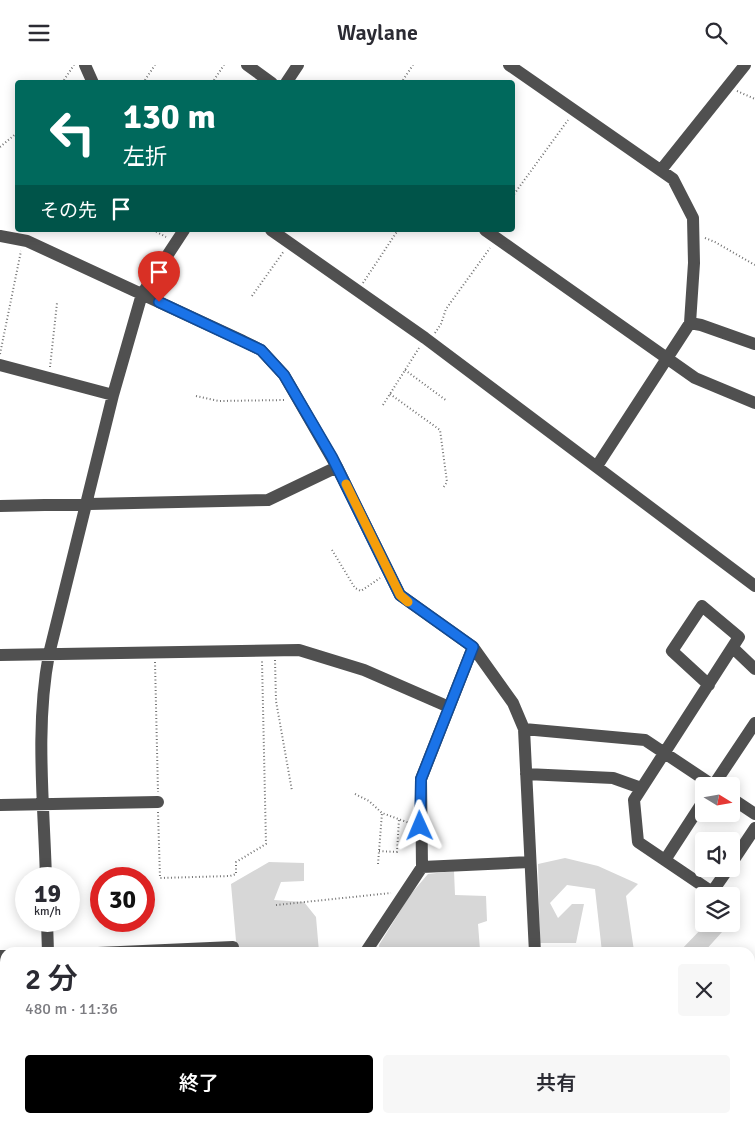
<!DOCTYPE html>
<html lang="ja">
<head>
<meta charset="utf-8">
<style>
	:root { --surface:#fff; --page:#f7f7f7; --text:#2b2b33; --muted:#7c7c81; --accent:#000 }
	body { margin:0; font-family:Signika,"Noto Sans JP",sans-serif; background:var(--page); color:var(--text); height:100vh; display:flex; flex-direction:column; font-size:19px; white-space:nowrap }
	* { box-sizing:border-box; margin:0 }
	p { font-size:16px; color:var(--muted) }
	.icon { flex:none; width:28px; height:28px; fill:none; stroke:currentColor; stroke-width:2; stroke-linecap:round; stroke-linejoin:round }
	.map { position:relative; flex:1; overflow:hidden }
	.side { position:absolute; left:0px; top:882px; width:755px; height:176px; display:flex; flex-direction:column; background:var(--surface); border-radius:15px 15px 0 0; box-shadow:0 2px 12px #0003 }
	.side>* { flex:none }
	.top-card { position:absolute; left:15px; top:15px; width:500px; height:152px; border-radius:5px; box-shadow:0 2px 12px #0003; background:#00695c; color:#fff; overflow:hidden }
	.needle { width:32px; rotate:101deg }
	.fabs { position:absolute; left:695px; top:712px; display:grid; gap:10px }
	.fabs a { display:grid; place-items:center; width:45px; height:45px; border-radius:5px; background:var(--surface); box-shadow:0 2px 12px #0003; font-size:25px }
	.speed { position:absolute; left:15px; top:802px; display:flex; gap:10px; font-size:25px; font-weight:700; text-align:center }
	.speed>* { display:grid; place-content:center; width:65px; height:65px; border-radius:50%; background:var(--surface); box-shadow:0 2px 12px #0003; line-height:1 }
	.speed small { font-size:12px; font-weight:400 }
	.speed .limit { border:8px solid #d22; background:#fff; color:#111 }
	.pin { position:absolute; display:grid; place-items:center; width:42px; height:42px; color:#fff; margin:-51px -21px; border-radius:50% 50% 50% 0; rotate:-45deg; box-shadow:0 0 5px #0007 }
	.pin .icon { rotate:45deg }
	.me { position:absolute; width:55px; margin:-28px; rotate:359deg; stroke-linejoin:round; filter:drop-shadow(0 0 4px #0008) }
	.turn { display:flex; align-items:center; gap:18px; height:105px; padding:0 25px; font-size:22px }
	.turn .icon { width:65px; height:65px; stroke-width:2.5 }
	.turn b { display:block; font-size:35px; line-height:42px }
	.then { display:flex; align-items:center; height:48px; padding:0 25px; background:#0003; gap:10px; font-size:19px }
	.round { display:grid; place-items:center; flex:none; width:52px; height:52px; border-radius:5px; background:var(--page) }
	.summary { display:flex; align-items:center; justify-content:space-between; height:85px; padding:0 25px }
	h1 { font-size:30px; font-weight:600; line-height:38px }
	.cta { display:flex; gap:10px; margin-top:auto; padding:10px 25px }
	.cta a { flex:1; height:58px; border-radius:5px; background:var(--accent); color:#fff; font-size:20px; font-weight:600; line-height:58px; text-align:center }
	.cta a+a { background:var(--page); color:var(--text) }
	header { display:flex; justify-content:space-between; align-items:center; height:65px; padding:0 25px; background:var(--surface); font-size:22px; font-weight:600 }
	.map>svg:first-child { display:block }
</style>
</head>
<body>
<header><svg class="icon" aria-label="menu" viewBox="0 0 24 24"><path d="M4 6h16M4 12h16M4 18h16"/></svg>Waylane<svg class="icon" aria-label="search" viewBox="0 0 24 24"><circle cx="10" cy="10" r="6"/><path d="M15 15l6 6"/></svg></header>
<div class="map">
<svg width="755" height="1058" viewBox="0 0 755 1058">
	<rect width="100%" height="100%" fill="#fff"/>
	<path fill="#d7d7d7" d="M565,793L598,801L638,819L626,831L634,886L636,887H602L595,824L567,820L550,838L558,853L572,839H584L576,878H540L538,799Z
		M269,797L304,798V816L281,817L274,835L304,837L316,852L319,887H237L231,819Z
		M454,806L455,830L486,831L487,856L478,859L480,885L468,888H379V880L410,830L428,809Z
		M706,859L722,867L704,887H679Z
		M618,1054H665L666,1058H633Z"/>
	<g fill="none" stroke-linecap="round" stroke-linejoin="round">
		<path stroke="#727272" stroke-width="2" stroke-dasharray="1 2.5" stroke-linecap="butt" d="M62,18L74,0
			M143,18L155,0
			M212,18L224,0
			M401,18L413,0
			M737,26L755,34
			M0,82L18,67
			M512,132L568,55
			M153,165L166,172
			M705,173L715,177L755,200
			M363,218L398,165
			M252,231L284,186
			M435,268L441,259L446,244L490,183
			M0,289L21,186
			M50,302L57,238
			M405,305L447,336
			M390,329L440,365L447,417L443,423
			M196,331L219,336L286,335
			M383,340L419,283
			M332,485L355,523L361,526L380,513
			M275,595L276,636L292,726
			M155,597L158,727
			M355,729L369,736L382,748L412,759
			M158,747L160,813L230,811L236,809V797L266,779L262,596
			M379,786L397,787L399,754
			M378,799L382,748
			M276,840L391,828"/>
		<path stroke="#505050" stroke-width="12" d="M85,0L93,18
			M247,0L272,18
			M509,0L673,114L693,153L694,198L690,258L597,401
			M286,18L298,0
			M661,105L745,0
			M271,165L425,273L755,521
			M485,165L695,313L755,338
			M0,171L27,176L243,276L261,285L284,310L337,402L400,530L473,582L513,638L524,664L535,888
			M690,258L701,260L755,279
			M0,300L113,330
			M0,441L268,435L337,402
			M733,583L755,604
			M0,590L299,585L364,605L449,642
			M709,620L672,586L702,541L739,572L634,735L638,777L712,827L728,804
			M524,664L645,675L714,721
			M526,709L613,713L641,723
			M713,721L755,658
			M731,733L755,749
			M0,740L158,737
			M665,795L704,735
			M731,799L755,763
			M422,802L530,797
			M46,814C44,739 35,663 49,589L113,330L142,229L184,165
			M47,856L48,888
			M98,888L233,882
			M365,888L422,802L421,714L473,582
			M0,891H5
			M51,1054V1058
			M477,1054L483,1058
			M676,1054L682,1058
			M214,1058L218,1054"/>
	</g>
	<g fill="none" stroke-linecap="round" stroke-linejoin="round">
		<defs>
			<path id="route" d="M159,237L261,285L284,310L332,392L400,530L473,582L421,714L420,761"/>
		</defs>
		<use href="#route" stroke="#114b97" stroke-width="12"/>
		<use href="#route" stroke="#1a73e8" stroke-width="9"/>
		<path stroke="#f59e0b" stroke-width="9" d="M346,419L400,530L408,537"/>
	</g>
</svg>
<div class="fabs">
<a><svg class="needle" viewBox="-14 -14 28 28"><path d="M0-13l5 13h-10z" fill="#e53935"/><path d="M0 13l5-13h-10z" fill="#7c7c81"/></svg></a>
<a><svg class="icon" aria-label="sound" viewBox="0 0 24 24"><path d="M4 9h4l5-4v14l-5-4H4zM17 9q2 3 0 6"/></svg></a>
<a><svg class="icon" aria-label="layers" viewBox="0 0 24 24"><path d="M12 4l9 5-9 5-9-5zM3 14l9 5 9-5"/></svg></a>
</div>
<div class="speed"><div>19<small>km/h</small></div><div class="limit">30</div></div>
<div class="pin" style="left:159px;top:237px;background:#d93025"><svg class="icon" aria-label="arrive" viewBox="0 0 24 24"><path d="M6 21V4h12l-3 4 3 4H6"/></svg></div>
<svg class="me" style="left:420px;top:761px" viewBox="-20 -20 40 40"><path d="M0-17L14 15 0 8-14 15z" fill="#1a73e8" stroke="#fff" stroke-width="4"/></svg>
<div class="top-card">
<div class="turn"><svg class="icon" aria-label="left" viewBox="0 0 24 24"><path d="M17 20v-9H6M10 6l-5 5 5 5"/></svg><div><b>130 m</b>左折</div></div>
<div class="then">その先<svg class="icon" aria-label="arrive" viewBox="0 0 24 24"><path d="M6 21V4h12l-3 4 3 4H6"/></svg></div>
</div>
<section class="side">
<div class="summary"><div><h1>2 分</h1><p>480 m · 11:36</p></div><a class="round"><svg class="icon" aria-label="close" viewBox="0 0 24 24"><path d="M6 6l12 12M18 6L6 18"/></svg></a></div>
<div class="cta"><a>終了</a><a>共有</a></div>
</section>
</div>
</body>
</html>
